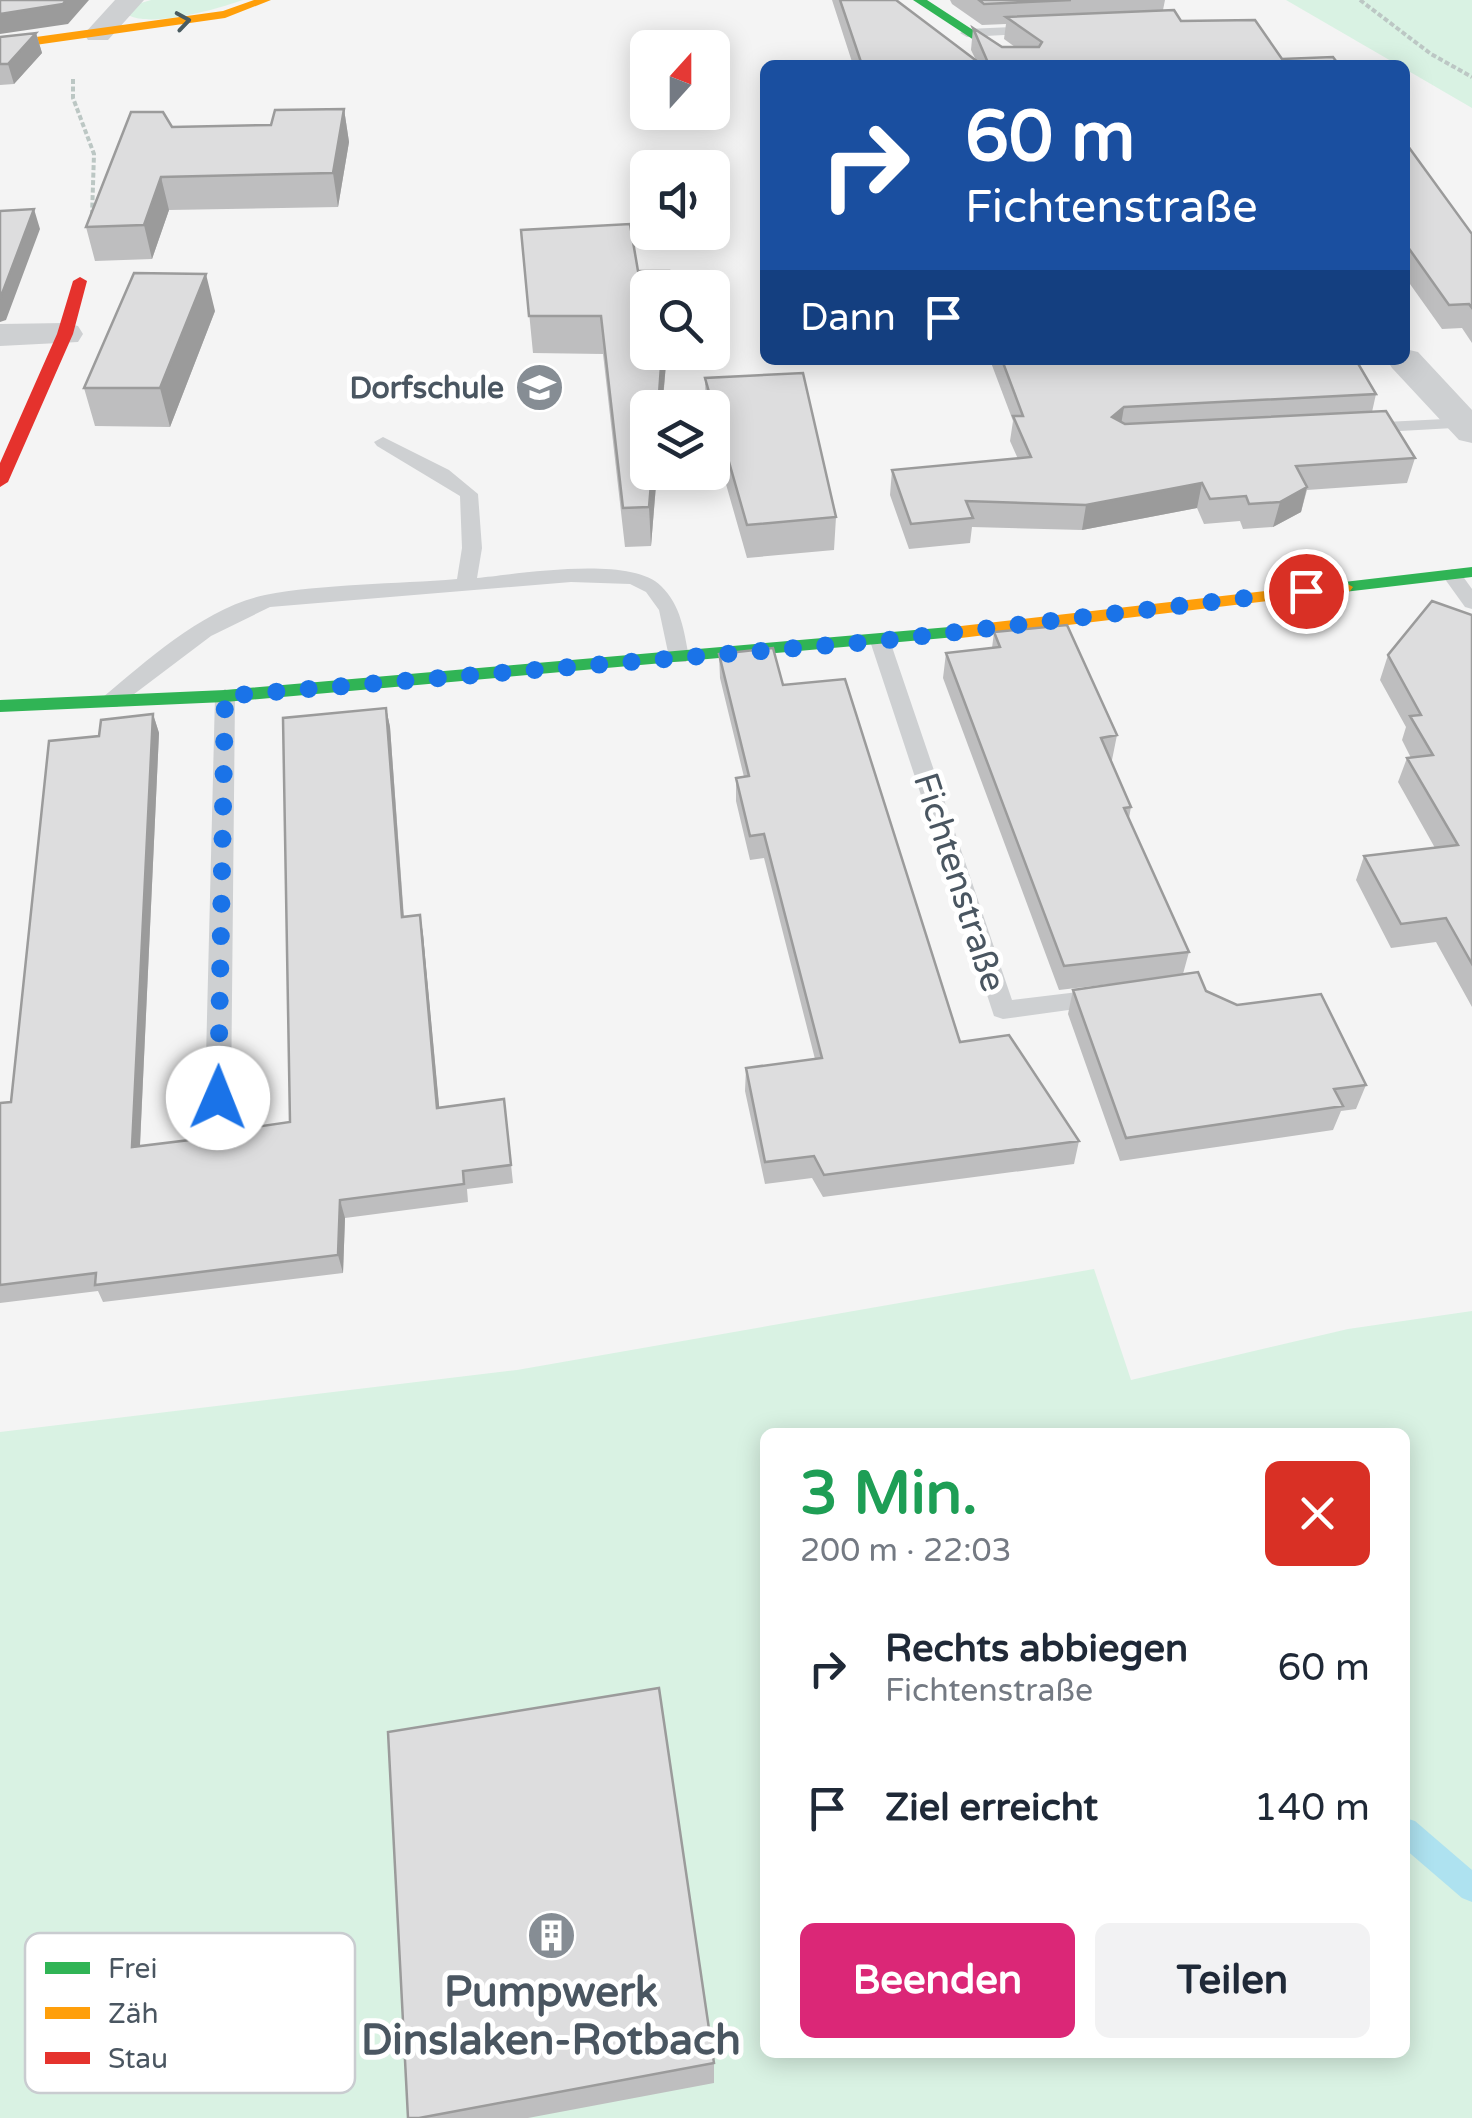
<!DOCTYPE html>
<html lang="de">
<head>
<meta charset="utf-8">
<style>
	:root { --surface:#fff; --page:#f2f2f3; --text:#1f2937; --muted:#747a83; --accent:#db2777 }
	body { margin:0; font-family:"Varela Round",sans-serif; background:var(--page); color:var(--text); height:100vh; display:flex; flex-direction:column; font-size:38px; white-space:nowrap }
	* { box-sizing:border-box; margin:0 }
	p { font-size:32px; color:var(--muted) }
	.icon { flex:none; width:55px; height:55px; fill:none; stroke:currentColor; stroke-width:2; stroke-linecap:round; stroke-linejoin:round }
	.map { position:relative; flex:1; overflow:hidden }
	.side { position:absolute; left:760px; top:1428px; width:650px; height:630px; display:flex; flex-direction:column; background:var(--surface); border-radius:15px; box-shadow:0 5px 25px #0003 }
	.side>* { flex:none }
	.hud { position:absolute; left:760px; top:60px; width:650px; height:305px; border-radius:15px; box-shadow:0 5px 25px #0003; background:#1a4fa0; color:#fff; overflow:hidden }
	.needle { width:65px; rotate:21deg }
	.controls { position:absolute; left:630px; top:30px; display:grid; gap:20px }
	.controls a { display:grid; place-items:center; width:100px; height:100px; border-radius:15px; background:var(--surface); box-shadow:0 5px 25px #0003; font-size:50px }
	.pin { position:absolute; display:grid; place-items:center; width:85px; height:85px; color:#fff; margin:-42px; border:5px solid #fff; border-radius:50%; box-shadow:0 2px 10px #0007 }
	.me { position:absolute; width:110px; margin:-55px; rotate:1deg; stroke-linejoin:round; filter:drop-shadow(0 0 8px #0008) }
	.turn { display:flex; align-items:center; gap:35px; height:210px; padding:0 40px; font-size:45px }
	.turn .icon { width:130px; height:130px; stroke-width:2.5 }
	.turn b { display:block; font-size:70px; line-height:85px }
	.then { display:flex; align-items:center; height:95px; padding:0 40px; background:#0003; gap:20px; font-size:38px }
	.round { display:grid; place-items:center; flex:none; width:105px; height:105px; border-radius:15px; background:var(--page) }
	.overview { display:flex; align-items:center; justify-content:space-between; height:170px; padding:0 40px }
	h1 { font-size:60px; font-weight:700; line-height:75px; color:#1e9e55 }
	.button { display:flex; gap:20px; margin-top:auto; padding:20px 40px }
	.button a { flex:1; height:115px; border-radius:15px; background:var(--accent); color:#fff; font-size:40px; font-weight:700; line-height:115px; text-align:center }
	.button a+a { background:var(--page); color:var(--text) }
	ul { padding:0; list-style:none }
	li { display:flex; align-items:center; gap:30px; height:140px; padding:0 40px }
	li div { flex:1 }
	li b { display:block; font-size:38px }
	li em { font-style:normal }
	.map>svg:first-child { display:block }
</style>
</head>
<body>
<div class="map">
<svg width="1472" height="2118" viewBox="0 0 1472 2118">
	<rect width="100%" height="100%" fill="#f4f4f4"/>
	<path fill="#d9f2e3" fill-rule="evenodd" d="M151,0H243C217,9 152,28 128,15L131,6Z
		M1286,0H1472V108L1405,69V65H1398Z
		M1094,1269L1131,1380L1348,1329L1472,1311V2118H0V1432L517,1370ZM765,1432H1405V2052H765Z"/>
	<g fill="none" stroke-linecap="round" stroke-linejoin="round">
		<path fill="#aee2f0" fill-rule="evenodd" d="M1405,1818L1415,1821L1472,1870V1902L1462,1898L1405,1849Z"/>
		<path stroke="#bcc7c4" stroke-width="4" stroke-dasharray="5 2.5" stroke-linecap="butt" d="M1360,0L1431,54L1472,77
			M73,79V98L94,154L92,216"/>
		<path fill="#ced0d2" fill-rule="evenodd" d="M1037,26L1042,27V33L967,37L960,33L967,29Z
			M1465,418L1471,419V427L1365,433L1356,428L1365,423Z
			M383,437L449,470L478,494L482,548L477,578C519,574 630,555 661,586C681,605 684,631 689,657L686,662H672L669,657L659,610L646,592L630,584L571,582L270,607L211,636L117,707H103L99,702L103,697C149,659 204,608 265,595C321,584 398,584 457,579L462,548L460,496L377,446L374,442Z
			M1452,569L1459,571L1472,589V609L1465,607L1442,575Z
			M880,635L890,641L1012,1000L1103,989L1112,992L1115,998L1112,1004L1003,1019L994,1016L870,641Z
			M225,689L235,696L231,1098L227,1105H209L205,1098L215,696Z"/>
		<path fill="#ced0d2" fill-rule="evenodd" d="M115,0H144L108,40H88L84,34Z
			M65,323L78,326L83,334L78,342L0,346V324Z
			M1405,349L1418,352L1472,410V443L1459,440L1392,368L1387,360H1405Z"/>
		<path fill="#30b455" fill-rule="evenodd" d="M913,0H927L1027,65H1012Z
			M1472,567V577L1344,592L1335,587L1344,582Z
			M961,626L967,628V636L225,702L0,712V700L225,690Z"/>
		<path fill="#ff9f0a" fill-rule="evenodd" d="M254,0H271L225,18L0,50V42L223,11Z
			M1344,582L1353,587L1350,591L961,638L952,632L961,626Z"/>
		<path fill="#e5322d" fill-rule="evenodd" d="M80,277L87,281L73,334L8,482L0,487V463L57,334L73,281Z"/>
	</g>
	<path fill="#bebebf" d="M832,0H896L976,60L971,50L973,28L1002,47H1015L1004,39L1006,24L982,25L952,4L950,0H1165L1163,10L1181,21L1282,59L1339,65H853Z
		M36,33L42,53L14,84L0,85V37Z
		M344,109L349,142L338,207L169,210L152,259L95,261L86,227L172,127L271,125Z
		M1405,142L1472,234V343L1462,328L1442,329L1405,277Z
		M521,230L648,352H667L651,546L625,547L603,354L533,353Z
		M215,311L170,427L95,426L84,388Z
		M990,360H1356L1376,394L1372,412L1415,458L1407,483L1307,490L1301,512L1273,527L1243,529L1240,521L1204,524L1197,508L1082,530L972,527L970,543L909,549L890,495L892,470L1018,459L1010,441L1013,421Z
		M705,378L836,517L834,550L747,558L712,435V408H706Z
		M1472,615V1007L1436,942L1391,948L1356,880L1364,856L1435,848L1398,782L1407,758H1411L1402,740L1406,727L1380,680L1388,655Z
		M994,632L1117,735L1112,760H1111L1131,807L1129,818L1189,952L1183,974L1206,991L1366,1085L1356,1109L1341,1111L1333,1130L1120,1161L1068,1014L1073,990L1119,983L1059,990L943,678L946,653L992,648Z
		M719,654L783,685L960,1042L1079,1141L1074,1164L823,1197L812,1178L765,1184L745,1091L746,1068L815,1059L764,858L750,860L736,801V778L744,777L720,678Z
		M386,708L390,727L404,917L420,915L423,934L439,1107L504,1099L513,1183L467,1189L468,1202L345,1218L343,1273L103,1302L98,1291L0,1303V1103L11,1102L99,736L153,714L159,733L140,1146L255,1132L290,1122Z
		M714,2063V2083L528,2118H408Z"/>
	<path fill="#9b9b9b" d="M66,0H89L68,24L0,34V14Z
		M36,33L42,53L14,84L8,64Z
		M344,109L349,142L338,207L333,173Z
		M161,177L169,210L152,259L144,225Z
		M34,209L40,229L6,320L0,322V299Z
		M206,274L215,311L170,427L160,388Z
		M662,352H667L662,408H658Z
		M1124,407L1120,431L1112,417Z
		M652,472H657L651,546L649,507Z
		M1202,483L1197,508L1082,530L1086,505Z
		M1307,487L1301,512L1273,527L1280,502Z
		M386,708L390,727L405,936L402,917Z
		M153,714L159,733L139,1165L132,1147Z
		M420,915L423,934L441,1126L437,1108Z
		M340,1200L345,1218L343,1273L338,1255Z"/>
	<path fill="#ddddde" stroke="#9b9b9b" stroke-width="2.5" d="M0,0H66L63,4L0,14Z
		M840,0H896L982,65H862Z
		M979,0H1071L984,4Z
		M1174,10L1181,21L1255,20L1282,59L1333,57L1339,65H989L973,28L1002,47H1039L1042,42L1006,17Z
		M36,33L8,64H0V37Z
		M344,109L333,173L161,177L144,225L86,227L131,112H163L172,127L271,125L275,110Z
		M1405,142L1472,234V308L1469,304L1449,305L1405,243Z
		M34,209L0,299V211Z
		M630,224L638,271H669L668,288H648V352H662L658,408H648V472H652L649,507L623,508L601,316H529L521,230Z
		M134,273L206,274L160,388H84Z
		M1002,360H1356L1376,394L1124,407L1112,417L1125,424L1386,411L1415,458L1296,466L1307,487L1280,502L1249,504L1246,496L1210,499L1202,483L1086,505L966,501L973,518L911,524L892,470L1031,457L1013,416H1023Z
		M803,373L836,517L747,525L705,378Z
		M1432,601L1472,615V964L1446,918L1401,924L1364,856L1458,845L1407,758L1433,755L1410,716L1421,715L1388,655Z
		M1067,625L1117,735L1101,738L1131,807L1124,808L1189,952L1064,966L946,653L1000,647L994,632Z
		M773,648L783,685L845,679L960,1042L1009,1035L1079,1141L824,1175L814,1156L765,1162L746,1068L822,1058L764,834L750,836L736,778L749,776L719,654Z
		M386,708L402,917L420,915L437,1108L504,1099L511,1165L463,1171L464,1184L340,1200L338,1255L95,1285L96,1273L0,1285V1103L11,1102L49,741L99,736L101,720L153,714L132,1147L255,1132V1127L290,1122L283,718Z
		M1198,972L1206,991L1237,1005L1321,994L1366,1085L1334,1089L1343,1106L1126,1138L1073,990Z
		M659,1688L714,2063L419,2118H408L388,1732Z"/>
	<defs><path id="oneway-chevron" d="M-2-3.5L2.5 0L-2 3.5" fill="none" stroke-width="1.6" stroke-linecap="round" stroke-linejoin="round" transform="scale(2.5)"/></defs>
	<use stroke="#495b60" href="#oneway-chevron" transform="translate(183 21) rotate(-9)"/>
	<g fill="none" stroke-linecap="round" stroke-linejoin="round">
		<path stroke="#1a73e8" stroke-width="18" stroke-dasharray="0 32.4" d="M218,1098L225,696L880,641L1306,591"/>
	</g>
	<defs>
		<symbol id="school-disc" viewBox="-11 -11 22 22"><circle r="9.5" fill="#868d94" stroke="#fff"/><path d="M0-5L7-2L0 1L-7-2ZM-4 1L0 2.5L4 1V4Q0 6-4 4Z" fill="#fff"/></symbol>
		<symbol id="building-disc" viewBox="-11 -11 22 22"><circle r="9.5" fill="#868d94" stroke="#fff"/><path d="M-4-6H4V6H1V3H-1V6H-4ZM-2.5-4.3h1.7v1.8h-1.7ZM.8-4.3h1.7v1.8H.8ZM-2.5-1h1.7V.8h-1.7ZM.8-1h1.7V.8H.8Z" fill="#fff"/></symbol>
	</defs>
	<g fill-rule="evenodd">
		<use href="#school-disc" x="512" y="360" width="55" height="55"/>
		<use href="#building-disc" x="524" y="1908" width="55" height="55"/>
	</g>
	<g text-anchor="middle" stroke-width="10" stroke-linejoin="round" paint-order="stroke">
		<g font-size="30" font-weight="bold" fill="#4a5661" stroke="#fff" text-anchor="end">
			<text x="504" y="398">Dorfschule</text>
		</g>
		<g font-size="35" fill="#4a5661" stroke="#fff">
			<text transform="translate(960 882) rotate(72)" y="12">Fichtenstraße</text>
		</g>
		<g font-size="42" font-weight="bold" fill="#4a5661" stroke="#fff">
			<text x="551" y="2006">Pumpwerk<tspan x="551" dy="48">Dinslaken-Rotbach</tspan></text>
		</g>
	</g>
	<rect x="25" y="1933" width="330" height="160" rx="15" fill="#fff" stroke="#c9ccd0" stroke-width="2.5"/>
	<rect x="45" y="1962" width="45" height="12" fill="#30b455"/>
	<rect x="45" y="2007" width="45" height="12" fill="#ff9f0a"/>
	<rect x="45" y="2052" width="45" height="12" fill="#e5322d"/>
	<g font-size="28" fill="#4a5661">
		<text x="108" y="1978">Frei</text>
		<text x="108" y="2023">Zäh</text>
		<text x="108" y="2068">Stau</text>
	</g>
</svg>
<div class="controls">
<a><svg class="needle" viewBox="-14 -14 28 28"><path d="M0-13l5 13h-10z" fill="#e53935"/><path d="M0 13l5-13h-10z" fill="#747a83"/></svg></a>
<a><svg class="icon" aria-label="sound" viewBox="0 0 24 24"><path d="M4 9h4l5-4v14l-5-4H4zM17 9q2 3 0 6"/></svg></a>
<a><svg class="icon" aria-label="search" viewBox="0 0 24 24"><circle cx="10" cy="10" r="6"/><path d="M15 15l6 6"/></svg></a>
<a><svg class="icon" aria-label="layers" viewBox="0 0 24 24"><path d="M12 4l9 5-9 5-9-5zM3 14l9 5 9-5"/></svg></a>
</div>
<div class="pin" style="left:1306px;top:591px;background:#d93025"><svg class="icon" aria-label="arrive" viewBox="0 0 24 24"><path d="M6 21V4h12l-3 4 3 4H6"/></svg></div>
<svg class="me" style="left:218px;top:1098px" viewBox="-20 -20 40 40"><circle r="19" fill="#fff"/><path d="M0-13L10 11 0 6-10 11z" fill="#1a73e8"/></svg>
<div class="hud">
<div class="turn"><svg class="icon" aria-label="right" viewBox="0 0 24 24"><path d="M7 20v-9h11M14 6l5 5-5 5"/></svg><div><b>60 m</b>Fichtenstraße</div></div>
<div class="then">Dann<svg class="icon" aria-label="arrive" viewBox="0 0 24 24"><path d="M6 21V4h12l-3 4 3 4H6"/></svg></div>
</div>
<section class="side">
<div class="overview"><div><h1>3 Min.</h1><p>200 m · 22:03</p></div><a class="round" style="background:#d93025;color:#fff"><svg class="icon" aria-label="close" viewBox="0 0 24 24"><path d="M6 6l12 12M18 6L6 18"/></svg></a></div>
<ul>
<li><svg class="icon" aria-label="right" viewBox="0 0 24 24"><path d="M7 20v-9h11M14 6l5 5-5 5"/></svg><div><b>Rechts abbiegen</b><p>Fichtenstraße</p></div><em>60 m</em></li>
<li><svg class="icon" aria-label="arrive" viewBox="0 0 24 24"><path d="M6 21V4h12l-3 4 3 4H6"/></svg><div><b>Ziel erreicht</b></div><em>140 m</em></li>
</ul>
<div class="button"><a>Beenden</a><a>Teilen</a></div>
</section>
</div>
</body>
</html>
